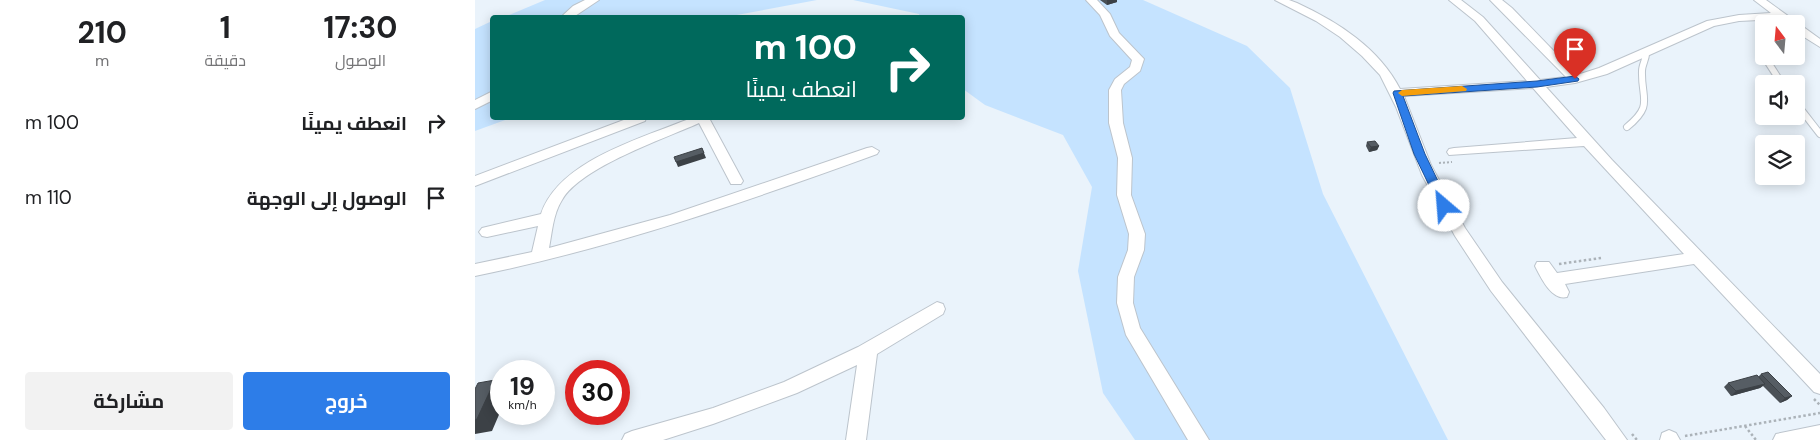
<!DOCTYPE html>
<html lang="ar">
<head>
<meta charset="utf-8">
<style>
	:root { --surface:#fff; --page:#f2f2f2; --text:#202124; --muted:#757577; --accent:#2d7de8 }
	body { margin:0; font-family:"DM Sans",Cairo,sans-serif; background:var(--page); color:var(--text); direction:rtl; height:100vh; display:flex; flex-direction:column; font-size:19px; white-space:nowrap }
	* { box-sizing:border-box; margin:0 }
	p { font-size:16px; color:var(--muted) }
	.icon { flex:none; width:28px; height:28px; fill:none; stroke:currentColor; stroke-width:2; stroke-linecap:round; stroke-linejoin:round }
	.map { position:relative; flex:1; overflow:hidden; direction:ltr }
	.details { display:flex; flex-direction:column; background:var(--surface); width:475px }
	.details>* { flex:none }
	.hud { position:absolute; left:15px; top:15px; width:475px; height:105px; border-radius:5px; box-shadow:0 2px 12px #0003; direction:rtl; background:#00695c; color:#fff; overflow:hidden }
	.needle { width:32px; rotate:344deg }
	.buttons { position:absolute; left:1280px; top:15px; display:grid; gap:10px }
	.buttons a { display:grid; place-items:center; width:50px; height:50px; border-radius:5px; background:var(--surface); box-shadow:0 2px 12px #0003; font-size:25px }
	.speed { position:absolute; left:15px; top:360px; display:flex; gap:10px; font-size:25px; font-weight:700; text-align:center }
	.speed>* { display:grid; place-content:center; width:65px; height:65px; border-radius:50%; background:var(--surface); box-shadow:0 2px 12px #0003; line-height:1 }
	.speed small { font-size:12px; font-weight:400 }
	.speed .limit { border:8px solid #d22; background:#fff; color:#111 }
	.pin { position:absolute; display:grid; place-items:center; width:42px; height:42px; color:#fff; margin:-51px -21px; border-radius:50% 50% 50% 0; rotate:-45deg; box-shadow:0 0 5px #0007 }
	.pin .icon { rotate:45deg }
	.me { position:absolute; width:55px; margin:-28px; rotate:333deg; stroke-linejoin:round; filter:drop-shadow(0 0 4px #0008) }
	.turn { display:flex; align-items:center; gap:18px; height:105px; padding:0 25px; font-size:22px }
	.turn .icon { width:65px; height:65px; stroke-width:2.5 }
	.turn b { display:block; font-size:35px; line-height:42px }
	.eta { display:flex; justify-content:space-evenly; align-items:center; height:85px; text-align:center }
	.eta b { font-size:30px; font-weight:700; line-height:35px }
	.primary-button { display:flex; gap:10px; margin-top:auto; padding:10px 25px }
	.primary-button a { flex:1; height:58px; border-radius:5px; background:var(--accent); color:#fff; font-size:20px; font-weight:700; line-height:58px; text-align:center }
	.primary-button a+a { background:var(--page); color:var(--text) }
	ul { padding:0; list-style:none }
	li { display:flex; align-items:center; gap:15px; height:75px; padding:0 25px }
	li div { flex:1 }
	li b { display:block; font-size:19px }
	li em { font-style:normal }
	main { display:flex; flex:1; min-height:0 }
	.map>svg:first-child { display:block }
</style>
</head>
<body>
<main>
<div class="map">
<svg width="1345" height="440" viewBox="0 0 1345 440">
	<rect width="100%" height="100%" fill="#eaf3fb"/>
	<path fill="#c5e3ff" d="M70,0H342L251,17L27,18Z
		M378,0H668L772,46L815,88L848,194L973,440H660L628,393L603,271L617,187L588,135L510,105L488,89V18L445,17L444,14Z
		M17,21L18,118H36L0,131V29Z"/>
	<g fill="none" stroke-linecap="round" stroke-linejoin="round">
		<defs>
			<path id="lane" d="M1289,56L1307,84
				M1321,103L1345,134
				M1152,127C1179,105 1166,99 1167,71C1167,64 1172,58 1171,52"/>
			<path id="street" d="M110,0H124L97,18H85L98,6Z
				M611,0H622L635,14L644,33L669,59L665,71L649,84L646,90L648,123L657,158L656,195L670,234L669,250L659,277L658,303L665,328L734,440H713L651,335L642,303L643,277L653,250L654,234L642,195L643,158L634,123V90L640,79L655,67L657,60L635,36L625,15Z
				M800,0H814L822,3C863,22 904,48 925,89L1052,81L1000,21L974,0H986L1008,17L1065,80L1091,77L1015,0H1027L1037,8L1102,75L1124,68L1232,21L1264,15L1296,13L1279,0H1291L1345,39V47L1321,32V24H1310L1304,19L1264,21L1239,26L1132,74L1100,83L1071,87L1137,160L1345,374V394L1339,392L1219,264L1090,284L1094,292L1092,297C1077,301 1066,278 1060,266L1062,262H1074L1082,273L1209,254L1109,146L974,155L972,152L974,149L979,148L1102,138L1058,88L929,96L956,165L990,228L1027,282L1129,408L1152,440H1131L1016,291L980,236L947,175L921,107L905,75L887,56L865,37L841,21Z
				M18,91V100L0,109V100Z
				M154,118H171L170,121L0,186V176Z
				M216,118H234L268,181L266,184H256L224,123C189,139 106,167 87,200C78,214 77,233 74,248L195,215L392,148L397,147L404,151L402,154C270,202 138,248 0,276V264L57,252L63,226L12,237L7,236L4,232L7,228L66,214C84,160 168,138 216,118Z
				M462,302L468,304L470,309L468,314L402,354L391,440H371L382,365L322,393L238,424L188,440H147L150,434L157,431L238,408L309,382L383,347Z
				M1345,425V440H1298L1301,434Z
				M1194,430L1201,433L1205,440H1185L1187,433Z"/>
		</defs>
		<use href="#lane" stroke="#bcc4cc" stroke-width="8"/>
		<use href="#street" stroke="#bcc4cc" stroke-width="2"/>
		<path stroke="#abb2b8" stroke-width="2" stroke-dasharray="2 2" stroke-linecap="butt" d="M964,163L977,162"/>
		<path stroke="#abb2b8" stroke-width="2.5" stroke-dasharray="2.5 2.5" stroke-linecap="butt" d="M1084,264L1126,258
			M1339,399L1345,405
			M1270,426L1281,440
			M1157,434L1162,440
			M1210,436L1345,413"/>
		<use href="#lane" stroke="#fff" stroke-width="6"/>
		<use href="#street" fill="#fff" fill-rule="evenodd"/>
	</g>
	<path fill="#4a5056" d="M625,0H642V2L632,5Z
		M892,142L904,146L902,150L894,152L891,146Z
		M1286,374L1317,396L1312,400L1305,403L1288,386L1285,388L1256,396L1249,387L1253,383L1283,377Z"/>
	<path fill="#3c4146" d="M632,0H642V2L632,5Z
		M904,146L902,150L894,152L896,147Z
		M227,148L231,158L203,167L201,162Z
		M20,380L26,386V410L17,431L0,434V420Z
		M1290,384L1285,388L1256,396L1261,391Z
		M1317,396L1312,400L1305,403L1310,398Z"/>
	<path fill="#565d64" stroke="#3c4146" d="M900,141L904,146L896,147L892,142Z
		M227,148L229,153L201,162L199,157Z
		M1293,372L1317,396L1310,398L1286,374Z
		M1282,375L1290,384L1261,391L1253,383Z
		M20,380L2,419L0,420V389L3,383Z"/>
	<path fill="#2d7de8" stroke="#1d5197" d="M1100,76L1104,79L1103,81L1062,87L928,96L950,154L975,206L969,209L965,208L939,154L918,93L919,91L1062,81Z"/>
	<path fill="#f59e0b" d="M987,86L992,89L991,91L927,96L923,93L927,90Z"/>
</svg>
<div class="buttons">
<a><svg class="needle" viewBox="-14 -14 28 28"><path d="M0-13l5 13h-10z" fill="#e53935"/><path d="M0 13l5-13h-10z" fill="#757577"/></svg></a>
<a><svg class="icon" aria-label="sound" viewBox="0 0 24 24"><path d="M4 9h4l5-4v14l-5-4H4zM17 9q2 3 0 6"/></svg></a>
<a><svg class="icon" aria-label="layers" viewBox="0 0 24 24"><path d="M12 4l9 5-9 5-9-5zM3 14l9 5 9-5"/></svg></a>
</div>
<div class="speed"><div>19<small>km/h</small></div><div class="limit">30</div></div>
<div class="pin" style="left:1100px;top:79px;background:#d93025"><svg class="icon" aria-label="arrive" viewBox="0 0 24 24"><path d="M6 21V4h12l-3 4 3 4H6"/></svg></div>
<svg class="me" style="left:969px;top:206px" viewBox="-20 -20 40 40"><circle r="19" fill="#fff"/><path d="M0-13L10 11 0 6-10 11z" fill="#2d7de8"/></svg>
<div class="hud">
<div class="turn"><svg class="icon" aria-label="right" viewBox="0 0 24 24"><path d="M7 20v-9h11M14 6l5 5-5 5"/></svg><div><b>100 m</b>انعطف يمينًا</div></div>
</div>
</div>
<section class="details">
<div class="eta">
<div><b>17:30</b><p>الوصول</p></div>
<div><b>1</b><p>دقيقة</p></div>
<div><b>210</b><p>m</p></div>
</div>
<ul>
<li><svg class="icon" aria-label="right" viewBox="0 0 24 24"><path d="M7 20v-9h11M14 6l5 5-5 5"/></svg><div><b>انعطف يمينًا</b></div><em>100 m</em></li>
<li><svg class="icon" aria-label="arrive" viewBox="0 0 24 24"><path d="M6 21V4h12l-3 4 3 4H6"/></svg><div><b>الوصول إلى الوجهة</b></div><em>110 m</em></li>
</ul>
<div class="primary-button"><a>خروج</a><a>مشاركة</a></div>
</section>
</main>
</body>
</html>
